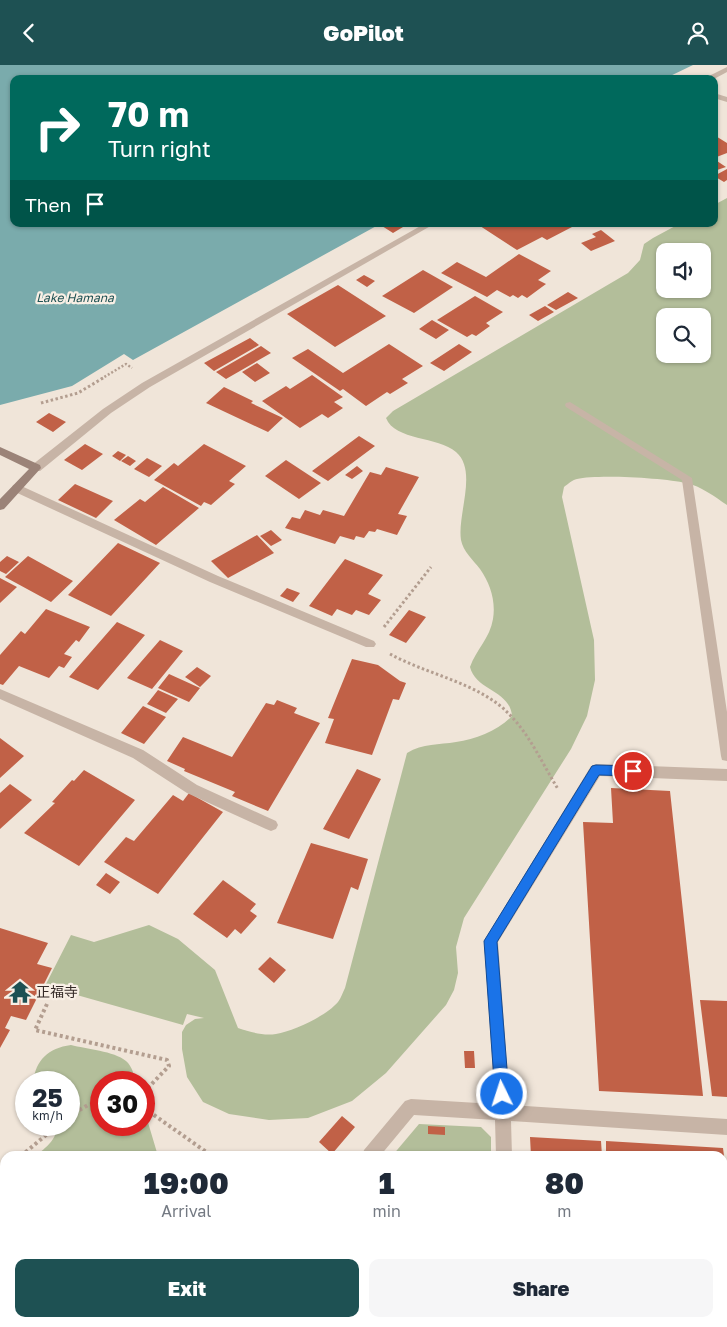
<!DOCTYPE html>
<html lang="en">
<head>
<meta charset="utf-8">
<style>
	:root { --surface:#fff; --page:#f6f6f7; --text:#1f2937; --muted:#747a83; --accent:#1e5153 }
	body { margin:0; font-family:"Golos Text","Noto Sans JP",sans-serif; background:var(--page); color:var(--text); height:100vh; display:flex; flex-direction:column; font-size:19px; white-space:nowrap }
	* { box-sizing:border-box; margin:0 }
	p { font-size:16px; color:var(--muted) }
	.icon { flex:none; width:28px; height:28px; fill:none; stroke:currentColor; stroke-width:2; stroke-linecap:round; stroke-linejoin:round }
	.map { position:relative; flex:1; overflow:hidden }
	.side { position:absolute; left:0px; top:1086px; width:728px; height:176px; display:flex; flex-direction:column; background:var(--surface); border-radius:15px 15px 0 0; box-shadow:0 1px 4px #0004 }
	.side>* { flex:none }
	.hud { position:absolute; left:10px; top:10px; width:708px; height:152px; border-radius:10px; box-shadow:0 1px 4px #0004; background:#00695c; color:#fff; overflow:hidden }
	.fabs { position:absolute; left:656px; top:178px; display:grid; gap:10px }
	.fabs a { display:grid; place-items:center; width:55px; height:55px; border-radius:10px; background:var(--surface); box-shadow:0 1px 4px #0004; font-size:25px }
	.speed { position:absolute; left:15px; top:1006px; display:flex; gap:10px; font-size:25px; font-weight:700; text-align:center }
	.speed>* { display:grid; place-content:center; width:65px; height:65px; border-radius:50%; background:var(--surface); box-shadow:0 1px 4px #0004; line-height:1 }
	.speed small { font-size:12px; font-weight:400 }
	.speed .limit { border:8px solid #d22; background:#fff; color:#111 }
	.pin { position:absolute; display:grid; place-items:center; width:42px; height:42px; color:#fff; margin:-21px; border:2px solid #fff; border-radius:50%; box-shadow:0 1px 5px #0007 }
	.me { position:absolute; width:55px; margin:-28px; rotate:356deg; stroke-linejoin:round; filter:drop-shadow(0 0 4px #0008) }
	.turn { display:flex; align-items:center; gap:18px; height:105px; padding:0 15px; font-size:22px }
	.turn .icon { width:65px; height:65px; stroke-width:2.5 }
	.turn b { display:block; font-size:35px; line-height:42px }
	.then { display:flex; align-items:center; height:48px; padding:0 15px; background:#0003; gap:10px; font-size:19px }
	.eta { display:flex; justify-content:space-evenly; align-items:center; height:85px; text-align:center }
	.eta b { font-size:30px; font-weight:800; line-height:35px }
	.action { display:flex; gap:10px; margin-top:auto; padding:10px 15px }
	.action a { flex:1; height:58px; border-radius:10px; background:var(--accent); color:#fff; font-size:20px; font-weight:800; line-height:58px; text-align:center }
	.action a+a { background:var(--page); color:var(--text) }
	header { display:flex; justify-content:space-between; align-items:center; height:65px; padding:0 15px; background:var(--accent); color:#fff; font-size:22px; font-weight:800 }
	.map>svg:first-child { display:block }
</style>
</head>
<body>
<header><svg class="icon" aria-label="back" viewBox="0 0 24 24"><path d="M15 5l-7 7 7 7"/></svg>GoPilot<svg class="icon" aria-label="person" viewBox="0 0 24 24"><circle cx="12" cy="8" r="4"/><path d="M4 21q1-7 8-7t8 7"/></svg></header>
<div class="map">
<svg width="727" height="1262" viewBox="0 0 727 1262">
	<rect width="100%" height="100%" fill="#f0e5d9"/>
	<path fill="#b3be9a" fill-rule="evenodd" d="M727,133V440C715,432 701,421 686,418C665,413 597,409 577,414C572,415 568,419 564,422L562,432L594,575L595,615L587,651L571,684L464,853L456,882L458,908L454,925L446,940L386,1008L352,1036L308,1053L269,1055L229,1049L203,1037L187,1012L182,984V967L186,960L195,954L204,953L187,949L183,960L45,921L71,870L94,877L149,860L178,874L215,905L238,963C250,967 263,971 276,969C294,966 326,951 338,937C341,933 343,927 345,923L407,688C423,678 439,680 456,677C476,674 498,666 512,651C510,625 476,626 470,602C476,585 490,573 493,554C496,536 490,518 480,504C473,495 463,486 461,475C457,449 478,406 456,387C438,371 395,376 386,353L393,346L628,208L640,195L644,179L653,173L679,159H714V140ZM665,186H702V224H665ZM665,251H702V289H665Z
		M71,980C86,984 114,986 126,996C132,1001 134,1010 136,1017L101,1018V1060H144V1044L158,1091H36C46,1082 57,1075 57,1060H69V1018L33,1017C36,995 48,983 71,980Z
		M419,1059L481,1062L491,1072V1091H392Z
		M5,1118V1258H215L219,1262H0V1122Z
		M347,1258H492V1262H348Z"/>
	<path fill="#7aabac" d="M0,0H693L664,14H14V159H380L133,295L124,289L72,321L0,340Z"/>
	<path fill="#c16147" d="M714,70L727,78V88L714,93Z
		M717,96L726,102L717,105L714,103V97Z
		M727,104V115L724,117L714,111Z
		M387,159H408L393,168L382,161Z
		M477,159H568L572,162L547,175L542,172L517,185Z
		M601,165L615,176L591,186L581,178L596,172L592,169Z
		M519,189L551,206L538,215L546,219L527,233L522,230L518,233L513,230L510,232L497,225L487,232L441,208L457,197L486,212Z
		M423,205L453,222L414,248L382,231Z
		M364,210L375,216L367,222L356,215Z
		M338,220L386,251L335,282L287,249Z
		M568,227L578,233L556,245L547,240Z
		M475,231L503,247L486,258L490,261L476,271L472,269L467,272L437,255Z
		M545,241L554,247L538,256L529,250Z
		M432,255L449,265L436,274L419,264Z
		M250,273L259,280L214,306L204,298Z
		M389,279L423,301L402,314L408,318L390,329L387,327L366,341L343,324L340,326L292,293L308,284L343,308Z
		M459,279L472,287L444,306L430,298Z
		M261,281L271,288L226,314L216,307Z
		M257,298L270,308L255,317L242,307Z
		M312,310L343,332L334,337L343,343L328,353L322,349L300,363L262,336L286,321L290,324Z
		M224,322L253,336L251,338L283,353L268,367L206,338Z
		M49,348L66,357L53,367L36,357Z
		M359,371L375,381L328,416L312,406Z
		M85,379L103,389L82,405L64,395Z
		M204,379L246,401L229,416L235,419L211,440L204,437L201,441L154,415L174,398L178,401Z
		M118,386L126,390L120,396L112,391Z
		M128,391L136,396L130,401L121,396Z
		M147,393L162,401L149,412L134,404Z
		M286,395L321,418L299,434L265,411Z
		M357,401L363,406L352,414L345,410Z
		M386,402L419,412L398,449L407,451L397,470L377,464L375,467L369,466L364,473L356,471L354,475L340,471L335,479L285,463L292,452L300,454L305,445L320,450L323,445L344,451L370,407L381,410Z
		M75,419L113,436L96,453L58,435Z
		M163,422L199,443L156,480L114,455L140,434L145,437Z
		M271,465L282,475L271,481L260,471Z
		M257,470L274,488L228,513L211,496Z
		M118,478L160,498L111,551L68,530Z
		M7,491L19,497L6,509L0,506V497Z
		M28,491L73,516L51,537L5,512Z
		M345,494L383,510L368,529L381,535L369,550L356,545L352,550L337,544L332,551L309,541Z
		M0,513L17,522L0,538Z
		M287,523L300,528L293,537L280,531Z
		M46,544L90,562L79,577L76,575L64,589L72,592L64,603L59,601L49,613L19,601L3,620L0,619V590L21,566L25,569Z
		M409,545L426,552L406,578L389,570Z
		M117,557L145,570L98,625L69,612Z
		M160,575L183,586L152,624L127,613Z
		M352,594L378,600L400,616L406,618L399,635L393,634L372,690L325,678L334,654L328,653Z
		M197,602L211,611L200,622L185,612Z
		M169,609L200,623L189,637L158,623Z
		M158,625L178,634L166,648L147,639Z
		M277,635L297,643L294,648L320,658L268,746L232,731L235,727L184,706L185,704L167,696L183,672L232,692L266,638L274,640Z
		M143,641L166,652L144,679L121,668Z
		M0,673L24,691L0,713Z
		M357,704L381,714L349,774L323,764Z
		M84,705L135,735L79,801L24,768L55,738L52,737L72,715L74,716Z
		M10,719L32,735L0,764V728Z
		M611,723L670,726L703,1031L599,1026L583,757L613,758Z
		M189,728L223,747L158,829L104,797L126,772L134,776L173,730L183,736Z
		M311,778L368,794L358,825L351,822L333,874L277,858Z
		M106,808L120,817L110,829L96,820Z
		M223,815L256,839L250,846L257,851L241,869L235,864L227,873L193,849Z
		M0,863L48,878L37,899L52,903L26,955L11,951L5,963L10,965L0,983Z
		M270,892L286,905L274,918L258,904Z
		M700,935L727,936V1032L712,1031Z
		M464,986H474L475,1003H465Z
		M342,1051L355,1062L332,1089L319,1077Z
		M428,1061L445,1062V1070L428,1069Z
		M530,1072L601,1076L602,1091H531Z
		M606,1076L723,1083L724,1091H606Z
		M724,1092L727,1121V1262H617L616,1258H722Z
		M562,1258H612V1262L562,1259Z"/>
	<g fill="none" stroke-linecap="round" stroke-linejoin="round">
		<path stroke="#b39e90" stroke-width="2.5" stroke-dasharray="2 2" stroke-linecap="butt" d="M101,314L126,299L132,303"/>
		<path stroke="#b39e90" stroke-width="3" stroke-dasharray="2.5 2.5" stroke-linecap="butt" d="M41,338L78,328L103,313
			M384,562L431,502
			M390,589C426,609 478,618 507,647C529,668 542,698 558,724"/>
		<path stroke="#b39e90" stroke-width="4" stroke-dasharray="3 3" stroke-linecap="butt" d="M47,939L35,965L167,995L169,1001L144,1027
			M144,1043L212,1091
			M69,1051L88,1040L101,1037
			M21,1091L58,1060
			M0,1110L5,1105
			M258,1262L259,1258"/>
		<path fill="#c7b4a6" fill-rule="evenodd" d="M714,28L727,32V37L714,33Z"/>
		<path fill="#c7b4a6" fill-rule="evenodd" d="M727,2V7L714,14H703Z
			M424,159H434L150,322L111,348L40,406H32L31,403L32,400L103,344L142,318Z
			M570,337L692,413L727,647V696L722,695L721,691L682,415L566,342L565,340L566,338Z
			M17,419L218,511L374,576L376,579L374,582H366L210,517L13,426L12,423L13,420Z
			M0,624L143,685L197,720L276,756L278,760L276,764L271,766L266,764L187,728L133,693L0,634Z
			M596,699L727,704V716L600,711L498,877L510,1040L727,1054V1070L511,1056L512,1091H496L495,1055L414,1050L380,1091H362L364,1085L405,1036L411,1034L495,1039L484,876L591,701Z
			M319,1258H336L338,1262H320Z
			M497,1258H514L515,1262H497Z"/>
		<path fill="#9b8378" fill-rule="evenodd" d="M0,382L40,400L41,403L4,444L0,445V434L29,404L0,390Z"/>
	</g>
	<path fill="#1a73e8" stroke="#114b97" d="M596,700L633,701L637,703L639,706L637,710L633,711L599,710L497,877L509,1029L507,1034L502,1036L497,1034L495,1029L484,876L592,701Z"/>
	<defs>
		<symbol id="temple-bare" viewBox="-9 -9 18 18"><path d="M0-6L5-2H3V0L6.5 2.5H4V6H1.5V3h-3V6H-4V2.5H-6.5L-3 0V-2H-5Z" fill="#1e5153" stroke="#f8efe5" stroke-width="2.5" paint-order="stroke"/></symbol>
	</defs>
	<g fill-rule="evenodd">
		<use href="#temple-bare" x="4" y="911" width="32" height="32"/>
	</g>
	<g text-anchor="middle" stroke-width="4.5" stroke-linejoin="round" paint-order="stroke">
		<g font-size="12" font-style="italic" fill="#1e5153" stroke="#f8efe5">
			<text x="75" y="237">Lake Hamana</text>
		</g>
		<g font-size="14" fill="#342a27" stroke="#f8efe5" text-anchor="start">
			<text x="36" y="932">正福寺</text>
		</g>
	</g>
</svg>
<div class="fabs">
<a><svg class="icon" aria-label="sound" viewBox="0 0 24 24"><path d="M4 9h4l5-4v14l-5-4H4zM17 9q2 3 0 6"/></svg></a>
<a><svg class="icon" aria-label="search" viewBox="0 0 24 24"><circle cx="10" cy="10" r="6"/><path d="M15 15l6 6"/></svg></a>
</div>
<div class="speed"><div>25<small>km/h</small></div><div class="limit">30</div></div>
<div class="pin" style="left:633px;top:706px;background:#d93025"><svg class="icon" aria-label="arrive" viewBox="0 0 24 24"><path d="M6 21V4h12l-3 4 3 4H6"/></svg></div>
<svg class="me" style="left:502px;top:1029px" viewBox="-20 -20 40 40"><circle r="17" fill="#1a73e8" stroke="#fff" stroke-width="3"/><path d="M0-11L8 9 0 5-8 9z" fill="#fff"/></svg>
<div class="hud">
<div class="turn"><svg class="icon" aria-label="right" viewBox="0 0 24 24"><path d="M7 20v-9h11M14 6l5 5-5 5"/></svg><div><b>70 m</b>Turn right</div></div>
<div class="then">Then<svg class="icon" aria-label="arrive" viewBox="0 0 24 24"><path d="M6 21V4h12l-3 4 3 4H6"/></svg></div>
</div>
<section class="side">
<div class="eta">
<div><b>19:00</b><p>Arrival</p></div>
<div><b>1</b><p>min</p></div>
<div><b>80</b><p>m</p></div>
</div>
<div class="action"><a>Exit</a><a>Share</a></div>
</section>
</div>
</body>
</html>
